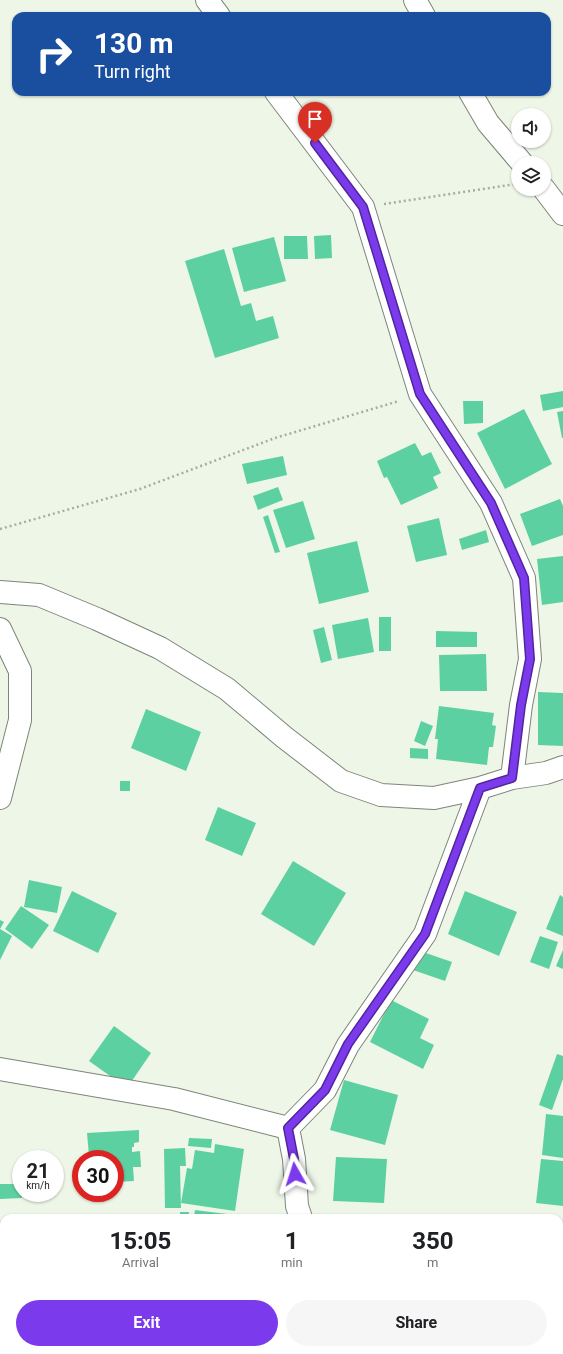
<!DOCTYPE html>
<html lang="en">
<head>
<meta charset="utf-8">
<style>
	:root { --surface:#fff; --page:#f6f6f6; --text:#202124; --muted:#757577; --accent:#7c3aed }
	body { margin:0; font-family:Roboto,sans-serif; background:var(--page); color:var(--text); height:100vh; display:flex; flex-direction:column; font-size:15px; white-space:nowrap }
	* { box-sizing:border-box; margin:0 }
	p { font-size:13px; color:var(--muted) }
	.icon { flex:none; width:22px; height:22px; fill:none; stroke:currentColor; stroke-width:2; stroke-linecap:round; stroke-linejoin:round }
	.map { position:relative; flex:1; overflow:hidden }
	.side { position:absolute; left:0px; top:1214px; width:563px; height:140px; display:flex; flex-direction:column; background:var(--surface); border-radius:12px 12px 0 0; box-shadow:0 1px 3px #0004 }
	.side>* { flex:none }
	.hud { position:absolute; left:12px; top:12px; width:539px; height:84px; border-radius:12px; box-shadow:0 1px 3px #0004; background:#1a4fa0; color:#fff; overflow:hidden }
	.buttons { position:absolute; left:511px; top:108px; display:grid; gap:8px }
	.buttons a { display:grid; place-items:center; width:40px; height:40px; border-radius:50%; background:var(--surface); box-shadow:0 1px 3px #0004; font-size:20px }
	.speed { position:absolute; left:12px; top:1150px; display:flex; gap:8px; font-size:20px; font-weight:700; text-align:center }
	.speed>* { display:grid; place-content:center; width:52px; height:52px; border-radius:50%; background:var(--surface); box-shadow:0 1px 3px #0004; line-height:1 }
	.speed small { font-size:10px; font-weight:400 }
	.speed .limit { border:6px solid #d22; background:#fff; color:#111 }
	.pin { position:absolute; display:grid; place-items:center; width:34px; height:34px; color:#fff; margin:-41px -17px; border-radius:50% 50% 50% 0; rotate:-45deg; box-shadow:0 0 4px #0007 }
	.pin .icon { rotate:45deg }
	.me { position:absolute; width:44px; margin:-22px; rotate:354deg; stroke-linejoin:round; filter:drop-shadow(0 0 3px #0008) }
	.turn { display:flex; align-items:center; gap:14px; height:84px; padding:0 16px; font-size:18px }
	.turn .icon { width:52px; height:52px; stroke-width:2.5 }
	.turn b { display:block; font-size:28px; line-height:34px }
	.eta { display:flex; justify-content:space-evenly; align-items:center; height:68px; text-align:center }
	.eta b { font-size:24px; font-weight:700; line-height:28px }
	.primary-button { display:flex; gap:8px; margin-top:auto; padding:8px 16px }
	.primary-button a { flex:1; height:46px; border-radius:24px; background:var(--accent); color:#fff; font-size:16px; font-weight:700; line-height:46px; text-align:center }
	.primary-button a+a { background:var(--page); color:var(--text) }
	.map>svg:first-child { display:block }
</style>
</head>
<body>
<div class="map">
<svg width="563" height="1354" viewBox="0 0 563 1354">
	<rect width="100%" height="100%" fill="#edf6e7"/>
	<path fill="#5dd0a1" d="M331,235L332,258L315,259L314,236Z
		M284,236H307L308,259H284Z
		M274,237L286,281L244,292L232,248Z
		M224,249L241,306L251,303L256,321L273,316L279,338L215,358L185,261Z
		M563,391V407L543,411L540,395Z
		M463,401H483V423L464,424Z
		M524,409L552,464L505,489L477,433Z
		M563,411V438H562L557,412Z
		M415,443L422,456L431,452L441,473L433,477L438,488L401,505L387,477L384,478L377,461Z
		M283,456L287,475L247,484L242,464Z
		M278,487L283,500L258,510L253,496Z
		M560,499L563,506V535L532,546L520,514Z
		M303,501L315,539L286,548L273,510Z
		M268,515L280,552L275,553L263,517Z
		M439,518L447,555L416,562L407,526Z
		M486,530L489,542L462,550L459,539Z
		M357,541L369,592L319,604L307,553Z
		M563,556V602L542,605L537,559Z
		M379,617H391V651H379Z
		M368,618L374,652L338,659L332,625Z
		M324,627L332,660L321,663L313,630Z
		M436,631L477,632V647H436Z
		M486,654L487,691H440L439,655Z
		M538,692L563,693V746L538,745Z
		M439,706L494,713L492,725L496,726L493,747H489L487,765L436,759L438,739H435Z
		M146,709L201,732L186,771L131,748Z
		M421,721L433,726L425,746L414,741Z
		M410,748L428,749V759L410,758Z
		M120,781H130V791H120Z
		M218,807L256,823L242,856L205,840Z
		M293,861L346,893L314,946L261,914Z
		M29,880L62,887L57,913L24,907Z
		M72,891L117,913L98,953L53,931Z
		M465,891L517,912L499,956L448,934Z
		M560,895L563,897V936L546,929Z
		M21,906L49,925L32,949L5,929Z
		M0,920L4,922L0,929L12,936L0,960Z
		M540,936L558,942L549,969L530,962Z
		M563,950V969L556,966Z
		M420,951L452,962L445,981L413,970Z
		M391,1000L429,1019L420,1038L434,1045L423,1069L370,1042Z
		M114,1026L151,1053L127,1088L89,1061Z
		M557,1054L563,1056V1079L552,1110L539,1105Z
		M344,1080L398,1095L385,1145L330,1130Z
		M546,1114L563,1116V1158L542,1155Z
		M139,1130V1142L134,1143V1147H132V1152L140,1151L141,1167H133L134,1181L115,1182V1159H94L93,1156H89L87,1133Z
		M189,1138L212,1139L211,1148L188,1146Z
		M215,1144L244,1149L235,1211L181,1203L187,1168L192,1169L195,1150L214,1153Z
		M185,1148L186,1166H180L181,1208H165L164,1149Z
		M336,1157L387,1159L384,1203L333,1201Z
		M541,1159L563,1161V1206L536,1203Z
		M0,1184H21L22,1198L0,1199Z
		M195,1210L235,1215L234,1218H194Z
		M180,1212H189L188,1218H180Z
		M238,1216L254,1217V1218H238Z
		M563,1310V1321L559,1322V1311Z
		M563,1327V1354H554L552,1350H559V1328Z
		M47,1350H98L99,1354H48Z
		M363,1350H420V1354H364Z"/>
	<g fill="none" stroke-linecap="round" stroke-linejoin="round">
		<defs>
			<path id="minor" d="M207,0L219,16
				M415,0L424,16
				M276,92L363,207L420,394L491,503L524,578L530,659L521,705L512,778
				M470,92L488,123L522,163
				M544,189L563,214
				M0,592L39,595L97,619L160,648L227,689L284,737L341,781L381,795L434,798L480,788L512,778L546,773L563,767
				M0,629L20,671V720L0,798
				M0,1069L174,1099L288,1128
				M301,1218L297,1206L294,1159L288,1128L325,1090L348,1045L425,934L480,788
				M342,1350L343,1354"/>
		</defs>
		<use href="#minor" stroke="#7d8578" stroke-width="24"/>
		<path stroke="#a6ada1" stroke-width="2.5" stroke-dasharray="2 3" stroke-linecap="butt" d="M384,204L516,184
			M0,529L140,489L275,438L399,401"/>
		<use href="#minor" stroke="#fff" stroke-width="22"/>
	</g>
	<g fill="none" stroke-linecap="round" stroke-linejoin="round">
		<defs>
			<path id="route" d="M295,1174L294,1159L288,1128L325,1090L348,1044L425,934L480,788L512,778L521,705L530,659L524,578L491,503L420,394L363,207L315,143"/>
		</defs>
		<use href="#route" stroke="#51269a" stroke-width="10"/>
		<use href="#route" stroke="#7c3aed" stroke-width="7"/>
	</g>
</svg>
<div class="buttons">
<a><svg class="icon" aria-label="sound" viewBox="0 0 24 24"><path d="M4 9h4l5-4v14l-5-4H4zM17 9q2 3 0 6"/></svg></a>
<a><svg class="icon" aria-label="layers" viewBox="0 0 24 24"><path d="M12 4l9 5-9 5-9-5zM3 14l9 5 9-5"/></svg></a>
</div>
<div class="speed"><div>21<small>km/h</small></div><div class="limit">30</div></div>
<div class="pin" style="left:315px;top:143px;background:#d93025"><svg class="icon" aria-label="arrive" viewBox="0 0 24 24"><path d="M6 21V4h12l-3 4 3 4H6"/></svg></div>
<svg class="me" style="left:295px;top:1174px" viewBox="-20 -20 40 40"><path d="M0-17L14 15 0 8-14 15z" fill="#7c3aed" stroke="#fff" stroke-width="4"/></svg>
<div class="hud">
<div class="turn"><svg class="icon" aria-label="right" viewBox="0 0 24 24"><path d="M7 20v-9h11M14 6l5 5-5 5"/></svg><div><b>130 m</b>Turn right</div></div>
</div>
<section class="side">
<div class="eta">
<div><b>15:05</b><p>Arrival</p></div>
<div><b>1</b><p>min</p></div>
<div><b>350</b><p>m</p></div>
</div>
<div class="primary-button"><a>Exit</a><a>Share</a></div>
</section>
</div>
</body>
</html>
